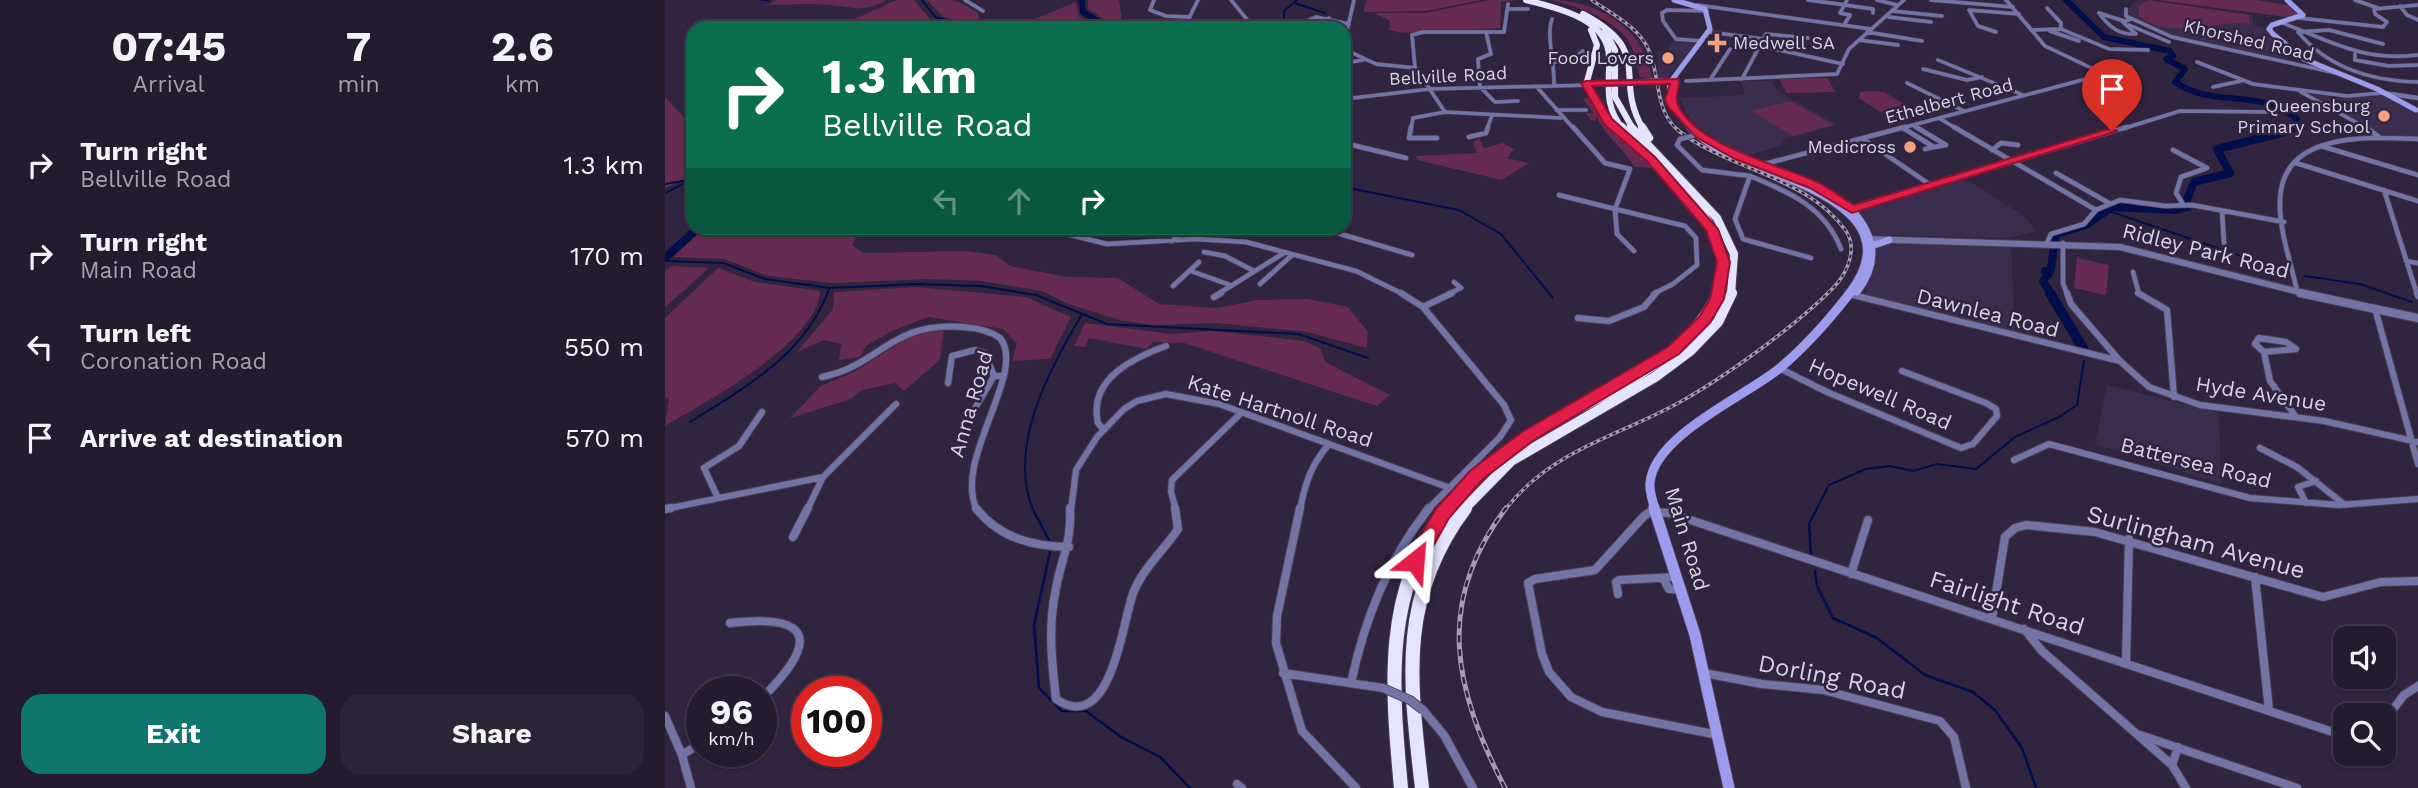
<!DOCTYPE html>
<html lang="en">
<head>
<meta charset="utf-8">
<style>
	:root { --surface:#241b2f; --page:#2c2437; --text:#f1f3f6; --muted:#a3a1aa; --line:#41394b; --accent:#0f766e }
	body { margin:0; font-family:"Work Sans",sans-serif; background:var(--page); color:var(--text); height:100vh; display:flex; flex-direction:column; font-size:26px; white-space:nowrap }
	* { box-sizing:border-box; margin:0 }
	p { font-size:23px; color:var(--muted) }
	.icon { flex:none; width:38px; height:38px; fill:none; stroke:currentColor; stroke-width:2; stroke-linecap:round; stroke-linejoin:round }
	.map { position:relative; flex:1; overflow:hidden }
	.side { display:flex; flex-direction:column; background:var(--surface); width:665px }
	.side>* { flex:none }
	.banner { position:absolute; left:21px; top:21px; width:665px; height:214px; border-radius:21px; box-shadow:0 2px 5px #0004,0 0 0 2px var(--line); background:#0b6e4f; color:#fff; overflow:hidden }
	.buttons { position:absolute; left:1668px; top:626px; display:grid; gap:14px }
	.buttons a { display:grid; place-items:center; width:63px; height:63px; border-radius:14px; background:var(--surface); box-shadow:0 2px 5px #0004,0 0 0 2px var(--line); font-size:35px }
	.speed { position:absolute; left:21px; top:676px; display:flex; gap:14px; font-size:35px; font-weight:700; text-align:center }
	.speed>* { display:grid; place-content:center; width:91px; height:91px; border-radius:50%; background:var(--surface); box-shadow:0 2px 5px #0004,0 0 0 2px var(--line); line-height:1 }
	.speed small { font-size:18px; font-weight:400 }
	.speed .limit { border:10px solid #d22; background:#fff; color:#111 }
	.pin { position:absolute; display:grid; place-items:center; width:60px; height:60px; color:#fff; margin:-72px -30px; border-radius:50% 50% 50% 0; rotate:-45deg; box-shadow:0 0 7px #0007 }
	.pin .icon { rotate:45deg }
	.me { position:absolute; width:77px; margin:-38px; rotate:28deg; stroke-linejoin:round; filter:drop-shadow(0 0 5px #0008) }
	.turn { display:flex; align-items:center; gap:24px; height:147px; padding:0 21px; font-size:32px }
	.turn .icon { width:91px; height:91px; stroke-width:2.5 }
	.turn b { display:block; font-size:49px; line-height:60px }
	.lanes { display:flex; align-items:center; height:66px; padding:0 21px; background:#0003; justify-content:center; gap:35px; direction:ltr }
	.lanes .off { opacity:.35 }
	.eta { display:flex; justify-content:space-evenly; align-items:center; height:119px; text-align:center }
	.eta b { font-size:42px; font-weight:700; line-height:49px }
	.action { display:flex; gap:14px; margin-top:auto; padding:14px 21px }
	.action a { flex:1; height:80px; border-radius:21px; background:var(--accent); color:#fff; font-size:28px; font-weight:700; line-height:80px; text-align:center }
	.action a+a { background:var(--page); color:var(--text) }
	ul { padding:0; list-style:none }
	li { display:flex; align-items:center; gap:21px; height:91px; padding:0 21px }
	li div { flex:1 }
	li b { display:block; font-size:26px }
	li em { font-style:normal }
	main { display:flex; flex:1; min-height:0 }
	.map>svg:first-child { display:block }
</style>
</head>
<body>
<main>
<section class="side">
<div class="eta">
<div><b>07:45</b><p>Arrival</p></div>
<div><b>7</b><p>min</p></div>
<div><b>2.6</b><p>km</p></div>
</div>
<ul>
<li><svg class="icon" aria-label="right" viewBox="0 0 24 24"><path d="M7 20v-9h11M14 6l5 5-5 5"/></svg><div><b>Turn right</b><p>Bellville Road</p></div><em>1.3 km</em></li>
<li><svg class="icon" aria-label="right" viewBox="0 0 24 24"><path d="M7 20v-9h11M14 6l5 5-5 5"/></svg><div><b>Turn right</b><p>Main Road</p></div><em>170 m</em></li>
<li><svg class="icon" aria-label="left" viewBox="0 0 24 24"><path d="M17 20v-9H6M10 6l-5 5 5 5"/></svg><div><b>Turn left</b><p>Coronation Road</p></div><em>550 m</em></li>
<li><svg class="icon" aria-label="arrive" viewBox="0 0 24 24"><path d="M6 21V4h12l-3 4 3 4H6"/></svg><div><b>Arrive at destination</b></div><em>570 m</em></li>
</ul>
<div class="action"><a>Exit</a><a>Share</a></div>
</section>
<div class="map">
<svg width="1753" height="788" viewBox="0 0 1753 788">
	<rect width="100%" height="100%" fill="#30243f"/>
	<path fill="#3b2d4d" d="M1473,0L1587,15L1589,25L1597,27L1631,57L1613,60L1507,36L1463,15L1464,7Z
		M1008,39L1036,42L1003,77L993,79L992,51H1003Z
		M1076,81H1107L1112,91L1172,125L1117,140L1119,142L1115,146L1080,156L1067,150L1028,123L1014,98L1080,95Z
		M1641,93L1671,98L1719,96L1753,113V136L1716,135Z
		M1297,177L1358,215L1371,231L1344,238L1210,235L1187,209Z
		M1208,239L1346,243L1350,333L1199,295L1210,255Z
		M1442,385L1554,413L1556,484L1430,444Z"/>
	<path fill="#652b50" d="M111,0H221C197,14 186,6 163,5C143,3 123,5 103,5Z
		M231,0H249L265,19L284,24L282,28H274L181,23Z
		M262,0H289L311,11L316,21L291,28L298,21L278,17Z
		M423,0H454L457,22H472L476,28H442L446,24L423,9Z
		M702,0H817L761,11L698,12Z
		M824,0H853L836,2L835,28L739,33L724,30L725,21L710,13H761Z
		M885,0C932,0 980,28 987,78L975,77C971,66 969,49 963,40C947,18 910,5 885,0Z
		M1484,0L1584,15L1585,24C1548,19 1506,41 1474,16V6Z
		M1492,0H1591L1629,6L1633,11L1629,18Z
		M411,2L414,17L432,26L347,28Z
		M1162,78L1171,92L1122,93L1114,79Z
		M1202,91L1219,92L1253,113C1234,128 1211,109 1194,98L1195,92Z
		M0,97L28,127V176L0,188Z
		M925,97L949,130L989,168L969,167C959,148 938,135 931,115V121L926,120L919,112L929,114L918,99Z
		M1126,101L1168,125L1128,136L1086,111Z
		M814,138L819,148L838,143L849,149L842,158L864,163L837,180L752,160L751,156L813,153L808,143Z
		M40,228H196L187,245L198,253L301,251L331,255L345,266L402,277L453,278L494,304L552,308L592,300L643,299L683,307L703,332L702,348L642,332L551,323L489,325L454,320L401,303L377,291L317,281L265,279L167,283L103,276L59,259L8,257Z
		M1412,258L1444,265L1441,295L1409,288Z
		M6,266L44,268L0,307V271Z
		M53,268L90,282L155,291C153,342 41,402 0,426L4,399L0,397V318Z
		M250,287L361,297L406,317L385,359L347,361L352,343L338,329L263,317L225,332L201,346L195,357L174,360L176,344L159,340L132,352L168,309L169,292Z
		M420,323L507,334L546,331L606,337L639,341L656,349L660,362L725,395L712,406L519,343L488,342L481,349L424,338L420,347L409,346Z
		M279,329L275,360L239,391L230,383L197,390L186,399L125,418L156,386L189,372L244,337Z"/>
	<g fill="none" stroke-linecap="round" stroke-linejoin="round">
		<path stroke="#010e4b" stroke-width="2" d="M97,0H104
			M257,0L270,17L289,22L286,28
			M629,3L660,13
			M616,24L619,22V11L632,0
			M0,184L23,180
			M679,187L794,210L836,234L888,298
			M0,193L28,179
			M1441,210L1620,271
			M0,261L58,263L100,279L165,288L253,284L316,286L371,295L442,324L633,334L703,358
			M1640,276L1695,284L1747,302
			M25,422C82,386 140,355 164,289
			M368,510C342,447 384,370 416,316
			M1151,510L1164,485L1201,469L1225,466L1248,471L1272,464L1311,469L1350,437L1394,417L1412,405L1419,361"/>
		<path stroke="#010e4b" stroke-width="2.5" d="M367,508L386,544
			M385,552L369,625L374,688L397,711H421L456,737L495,757L525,788
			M1146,554L1144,524L1152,508
			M1150,571L1152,586L1168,618L1212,638L1260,675L1308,692L1330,710L1357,748L1371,788"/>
		<path stroke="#010e4b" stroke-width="6" d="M417,0L418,12L438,25L434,28
			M1401,0L1439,37L1505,51L1508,56L1501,59L1520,69L1510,82C1549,109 1593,87 1632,119L1628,129"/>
		<path stroke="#010e4b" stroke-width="8" d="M1521,202L1529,182L1565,173L1552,149L1620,132L1629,127
			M1389,241L1391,234L1421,225L1447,207L1508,210L1522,207
			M0,258L33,228
			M1386,294L1378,281L1384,274L1380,271L1386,269L1389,246"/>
		<path stroke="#010e4b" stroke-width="10" d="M1385,293L1419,350"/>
		<defs>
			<path id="minor-far3" d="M300,0L318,11
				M489,0L485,10L501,16L525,17
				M566,0L589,28
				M1143,0L1181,5
				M1212,0L1232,5
				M1266,0L1348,7
				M1341,0L1380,46L1439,74
				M1690,0L1713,8
				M1032,5L1206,29
				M1180,5L1208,9V13
				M1735,6L1742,15L1753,20
				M1382,8L1396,23V29
				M843,9H863
				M1461,9V16L1507,37L1671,73
				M1227,11L1277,16
				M1224,17L1266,22
				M664,18L655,27L675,28
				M1634,18L1718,27L1722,22L1710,14L1709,9L1753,5
				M887,19C881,35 890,65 889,85
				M1459,21L1434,13C1444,27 1454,35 1471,34L1458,22L1466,19
				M1615,22C1665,41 1698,62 1753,55
				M633,25L651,17L684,24
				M1179,25L1185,15L1175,13L1182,0
				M1464,25L1504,42
				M519,28L533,0
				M1366,30L1396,29L1444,49L1483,50
				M1385,31L1414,41
				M821,32L826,54L813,59L815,87L830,102L853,101
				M1044,32L1099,39
				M1202,32L1257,41
				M1331,32L1313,26L1304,10L1354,14
				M1194,40L1233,45
				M1037,41L1011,39L998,21L997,13L1002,10L1042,11
				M679,44L689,0
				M1718,44L1664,30L1633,32C1663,68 1707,81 1753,82
				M1096,46L1178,64
				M679,49L711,64L750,68
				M1690,54V60L1724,66L1753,65
				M1273,60L1358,95
				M890,62L909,58L918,51
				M1532,62L1588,84L1682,96L1718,93
				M679,63L698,60
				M1258,69L1302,80L1317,77
				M1077,79L1101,34L1143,38
				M993,80L1010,81
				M1045,80L1065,49
				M1021,81L1172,74L1184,49L1239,0
				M960,82L988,80
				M1242,83L1299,111
				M871,86L909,129
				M1548,87L1576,81
				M1636,92L1703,129
				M679,99L765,89L926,85
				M891,110H921
				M780,112L750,67L747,35L758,32H839L843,4
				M1274,118L1292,129
				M1248,125L1254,129
				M746,129L748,118L780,112L896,118
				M822,129L827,115
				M1233,129L1466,67
				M1457,129L1515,111L1606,112"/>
			<path id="minor-far2" d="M746,127L744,138H772
				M908,127L940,163L965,169L950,209L1020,226L1031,238L1032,265L1008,284L988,294
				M1251,127L1281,145L1269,147
				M1289,127L1431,210
				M1701,127L1714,137
				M1238,128L1269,147L1260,149
				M804,137L821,133L823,127
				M1015,139L1012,145L1037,170L1085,176L1070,219L1078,239L1146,258
				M1198,139L1267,186
				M679,143L741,158
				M1656,146L1753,175
				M1327,150L1336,143L1353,145
				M1508,150L1542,168L1516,177L1511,193L1518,204
				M1631,163L1753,201
				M1092,166L1240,127
				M1391,173L1444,203
				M1085,176C1124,192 1160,207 1176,249
				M1719,190L1752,294
				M894,195L950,209L952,234L969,251
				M1183,211L1462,127
				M1557,211L1559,243
				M378,228L442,244L531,239L581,242L691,271L738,294
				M655,228L747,255
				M507,241L522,228
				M1382,243L1386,234L1419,224L1431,210L1455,200L1501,206L1527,205L1619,222
				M1398,243V283L1402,294
				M539,252L560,256L589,271
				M1741,261L1753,263
				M526,271L565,285
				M1468,272L1474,294
				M595,284L626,256
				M508,286L534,262
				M1632,291C1626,262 1614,231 1615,201C1616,131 1704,137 1753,139
				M553,294L619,253
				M783,294L796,288L789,282"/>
			<path id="minor-far1" d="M736,293L758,307L839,405L846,420L835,437L762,510
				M1402,293L1406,304L1455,361L1484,387L1535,405L1659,421L1753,442
				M1473,293L1502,310L1509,397
				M1752,293L1753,296
				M1184,294L1455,361
				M549,297L556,293
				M758,307L787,293
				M1711,312L1753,464
				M913,318L944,321L979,307L991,293
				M1594,338L1621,342L1631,349L1599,352L1590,344Z
				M1599,352L1605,381L1631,417
				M1114,368L1162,392L1296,448L1308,444L1332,416L1331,409L1321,403L1237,371
				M157,377C216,365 225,321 299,327C312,328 324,330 335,338C363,372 287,460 312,510
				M283,383L287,356L310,350L320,353L329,376H336
				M306,415L329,376
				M438,429L433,423C423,379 468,358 501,346
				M1595,448L1632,467L1680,505
				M1349,460L1384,444L1585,498L1674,505L1753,499
				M53,498L39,468L74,446L97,412
				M1641,503L1633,487L1651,481
				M0,509L158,477L231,404
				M142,510L158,477
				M406,510L411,470L432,437L459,409L472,401L501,394L554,404L782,487
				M511,510L506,492L507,480L576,413
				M635,510C640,483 646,465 664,444"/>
			<path id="minor" d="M311,508C334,538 367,546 404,547
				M405,508C407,544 395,561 390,594C383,629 387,664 391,699C447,737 457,620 469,591C479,567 499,550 513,529L510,508
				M635,508L612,616L611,643L637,731L691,788
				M0,509L6,508
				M128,537L143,508
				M1186,574L1203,520
				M1590,577L1604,710
				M998,578L1004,589L1017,590
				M953,594L951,582L954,580L1011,577
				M1327,618L1340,537L1350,528L1361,525L1430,532L1658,597L1716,582L1753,581
				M65,623C152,613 152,644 96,699
				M1359,629L1377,651L1507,765L1521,788
				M1461,662L1464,539
				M618,673L718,688
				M1039,673L1097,684L1158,690L1275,721L1289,737L1301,788
				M686,683C700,618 723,560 764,508
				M758,710L779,735L808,788
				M0,716L17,755L26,788
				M1718,722L1739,695L1753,686
				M1053,735L937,712L906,697L884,672L877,654L863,583L870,579L930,570L979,516L985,512L1004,513L1680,736
				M1475,735L1632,788
				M17,755L37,742
				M1507,765L1513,747
				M572,784L577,788"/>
			<path id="tertiary-far2" d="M1718,93L1753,98"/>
			<path id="tertiary-far1" d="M1199,239L1455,247L1642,294"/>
			<path id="tertiary" d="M1635,293L1753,318"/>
			<path id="secondary-far3" d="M1009,0L1040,9L1045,29L1004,84L1008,106L1027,129
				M1622,0L1638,15L1607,25L1604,29L1608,34L1639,59L1712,89L1751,110"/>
			<path id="secondary-far2" d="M1025,127C1035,137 1046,146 1059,152C1113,180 1251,207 1183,294
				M1187,210C1211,237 1214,263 1192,292
				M1209,245L1224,240"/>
			<path id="secondary-far1" d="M990,510C988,501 984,492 985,483C989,435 1081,396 1115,368C1141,346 1164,320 1185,293"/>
			<path id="secondary" d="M989,508L1030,635L1064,788"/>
			<path id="motorway-far3" d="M861,0C891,8 943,18 944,57C945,85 938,105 958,129
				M918,14C991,53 947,76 978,129
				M926,30L932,45L921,85L950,129
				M940,31L950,50V97L968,129"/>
			<path id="motorway-far2" d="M949,127L954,133
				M957,127C992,168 1083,232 1053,294
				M966,127L1052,218L1069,254L1066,294
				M977,127L984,138"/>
			<path id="motorway-far1" d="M781,510C798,487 818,466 842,450C913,400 1013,376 1053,293
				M798,510L846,461L990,377L1025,351L1053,322L1067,293"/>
			<path id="motorway" d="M736,788C727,690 717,590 782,508
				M757,788C745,683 732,598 800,508"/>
		</defs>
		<use href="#minor-far3" stroke="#4b4059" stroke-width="4.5"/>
		<use href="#minor-far2" stroke="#4b4059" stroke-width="6"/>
		<use href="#minor-far1" stroke="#4b4059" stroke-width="8"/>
		<use href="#minor" stroke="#4b4059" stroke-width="10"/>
		<use href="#tertiary-far2" stroke="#4b4059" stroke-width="5"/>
		<use href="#tertiary-far1" stroke="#4b4059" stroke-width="8"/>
		<use href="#tertiary" stroke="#4b4059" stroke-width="10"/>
		<use href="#secondary-far3" stroke="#4b4059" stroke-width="6"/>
		<use href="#secondary-far2" stroke="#4b4059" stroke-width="9"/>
		<use href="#secondary-far1" stroke="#4b4059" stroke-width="10"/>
		<use href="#secondary" stroke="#4b4059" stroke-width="13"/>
		<use href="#motorway-far3" stroke="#4b4059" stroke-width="7"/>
		<use href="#motorway-far2" stroke="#4b4059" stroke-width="10"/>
		<use href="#motorway-far1" stroke="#4b4059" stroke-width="12"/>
		<use href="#motorway" stroke="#4b4059" stroke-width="16"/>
		<use href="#minor-far3" stroke="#7373a6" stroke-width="3.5"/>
		<use href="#minor-far2" stroke="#7373a6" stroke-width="4.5"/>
		<use href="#minor-far1" stroke="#7373a6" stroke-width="6"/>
		<use href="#minor" stroke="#7373a6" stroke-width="8"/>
		<use href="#tertiary-far2" stroke="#7373a6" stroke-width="4.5"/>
		<use href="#tertiary-far1" stroke="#7373a6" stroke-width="6"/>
		<use href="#tertiary" stroke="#7373a6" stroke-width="8"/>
		<use href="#secondary-far3" stroke="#9d9bec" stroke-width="5"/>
		<use href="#secondary-far2" stroke="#9d9bec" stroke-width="7"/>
		<use href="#secondary-far1" stroke="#9d9bec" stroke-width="9"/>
		<use href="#secondary" stroke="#9d9bec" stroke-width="11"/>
		<use href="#motorway-far3" stroke="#e4e4fe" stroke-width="6"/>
		<use href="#motorway-far2" stroke="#e4e4fe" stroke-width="8"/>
		<use href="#motorway-far1" stroke="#e4e4fe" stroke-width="10"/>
		<use href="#motorway" stroke="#e4e4fe" stroke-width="14"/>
		<defs>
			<path id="rail-far1" d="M840,510C856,489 878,471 900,458C937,436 978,423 1015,402C1060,377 1132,325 1168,288C1182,274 1193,249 1181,231C1142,176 1064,170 1014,131C987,110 997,70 980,43C968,24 945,13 927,0"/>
			<path id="rail" d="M840,788C789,689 769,603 841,508"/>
		</defs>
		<use href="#rail-far1" stroke="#a49cb0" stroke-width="3.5"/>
		<use href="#rail" stroke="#a49cb0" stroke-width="5"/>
		<use href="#rail-far1" stroke="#30243f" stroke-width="2" stroke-dasharray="3.5" stroke-linecap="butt"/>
		<use href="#rail" stroke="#30243f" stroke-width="2.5" stroke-dasharray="7" stroke-linecap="butt"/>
		<defs>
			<path id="minor-bridge-far2" d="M988,82H994
				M928,85L961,84"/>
			<path id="minor-bridge-far1" d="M1015,139L1028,136"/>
			<path id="minor-bridge" d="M718,688L745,700L758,710"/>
		</defs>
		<use href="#minor-bridge-far2" stroke="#4b4059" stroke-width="4.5" stroke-linecap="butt"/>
		<use href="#minor-bridge-far1" stroke="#4b4059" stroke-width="6" stroke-linecap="butt"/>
		<use href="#minor-bridge" stroke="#4b4059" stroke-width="10" stroke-linecap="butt"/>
		<use href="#minor-bridge-far2" stroke="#7373a6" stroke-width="3.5"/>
		<use href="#minor-bridge-far1" stroke="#7373a6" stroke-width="4.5"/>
		<use href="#minor-bridge" stroke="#7373a6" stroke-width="8"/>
	</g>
	<path fill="#e11d48" stroke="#92132f" stroke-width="2" d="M1014,79C1015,87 1009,97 1013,105C1033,147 1113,164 1152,182C1165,188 1177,198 1189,205L1443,129L1453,131L1187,213L1145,188L1070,159L1031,137L1004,108L1000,100L1005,84L927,86L947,119L990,157L1053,229L1065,262L1059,299L1045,323L1014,354L869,440L818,479L784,518L757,566H743L740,561L771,509L805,471L857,432L1003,347L1034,317L1045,299L1052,262L1041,230L982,161L939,124L916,83L921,81Z"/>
	<g fill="#f2a07f" stroke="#30243f" stroke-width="2.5">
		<path d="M1048.5 32.5h7v7h7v7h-7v7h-7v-7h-7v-7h7z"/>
		<circle cx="1003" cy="58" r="7"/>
		<circle cx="1719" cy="116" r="7"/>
		<circle cx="1245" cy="147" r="7"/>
	</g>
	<g text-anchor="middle" stroke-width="5" stroke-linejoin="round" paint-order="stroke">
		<g font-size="18" fill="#d8d1e3" stroke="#30243f">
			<text transform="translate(1584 40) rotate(13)" y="6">Khorshed Road</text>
			<text transform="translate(783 76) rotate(-3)" y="6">Bellville Road</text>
			<text transform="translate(1284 101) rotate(-15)" y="6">Ethelbert Road</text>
		</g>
		<g font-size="18" fill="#d8d1e3" stroke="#30243f" text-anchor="end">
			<text x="1068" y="49" text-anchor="start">Medwell SA</text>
			<text x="989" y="64">Food Lovers</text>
			<text x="1705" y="112">Queensburg<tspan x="1705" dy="21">Primary School</tspan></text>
			<text x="1231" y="153">Medicross</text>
		</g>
		<g font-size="21" fill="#d8d1e3" stroke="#30243f">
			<text transform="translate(1541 251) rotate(14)" y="7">Ridley Park Road</text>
			<text transform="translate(1323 313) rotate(14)" y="7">Dawnlea Road</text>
			<text transform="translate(1215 394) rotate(23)" y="7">Hopewell Road</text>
			<text transform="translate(1596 394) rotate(9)" y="7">Hyde Avenue</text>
			<text transform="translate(306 404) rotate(-74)" y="7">Anna Road</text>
			<text transform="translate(615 411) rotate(18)" y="7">Kate Hartnoll Road</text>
			<text transform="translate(1531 463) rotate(14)" y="7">Battersea Road</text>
			<text transform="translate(1022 539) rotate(73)" y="7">Main Road</text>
		</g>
		<g font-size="24" fill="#d8d1e3" stroke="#30243f">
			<text transform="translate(1531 542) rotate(15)" y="8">Surlingham Avenue</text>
			<text transform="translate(1342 603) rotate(18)" y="8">Fairlight Road</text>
			<text transform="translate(1167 677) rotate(11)" y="8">Dorling Road</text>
		</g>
	</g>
</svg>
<div class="buttons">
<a><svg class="icon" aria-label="sound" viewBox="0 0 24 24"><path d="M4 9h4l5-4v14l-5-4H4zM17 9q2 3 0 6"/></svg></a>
<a><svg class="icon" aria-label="search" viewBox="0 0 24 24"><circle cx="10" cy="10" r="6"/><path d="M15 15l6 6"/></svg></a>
</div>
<div class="speed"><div>96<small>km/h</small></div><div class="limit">100</div></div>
<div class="pin" style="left:1447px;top:131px;background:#d93025"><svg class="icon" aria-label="arrive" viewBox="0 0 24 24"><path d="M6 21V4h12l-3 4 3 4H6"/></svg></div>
<svg class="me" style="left:750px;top:561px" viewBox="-20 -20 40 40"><path d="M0-17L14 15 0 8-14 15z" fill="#e11d48" stroke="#fff" stroke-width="4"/></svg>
<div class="banner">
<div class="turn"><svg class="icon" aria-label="right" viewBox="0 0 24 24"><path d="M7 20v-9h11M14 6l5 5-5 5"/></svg><div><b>1.3 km</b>Bellville Road</div></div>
<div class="lanes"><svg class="icon off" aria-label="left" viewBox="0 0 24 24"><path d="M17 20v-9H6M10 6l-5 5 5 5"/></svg><svg class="icon off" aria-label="ahead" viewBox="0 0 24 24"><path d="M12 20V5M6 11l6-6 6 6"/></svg><svg class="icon" aria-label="right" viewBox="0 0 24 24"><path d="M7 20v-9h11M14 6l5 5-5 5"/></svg></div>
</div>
</div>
</main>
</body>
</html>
